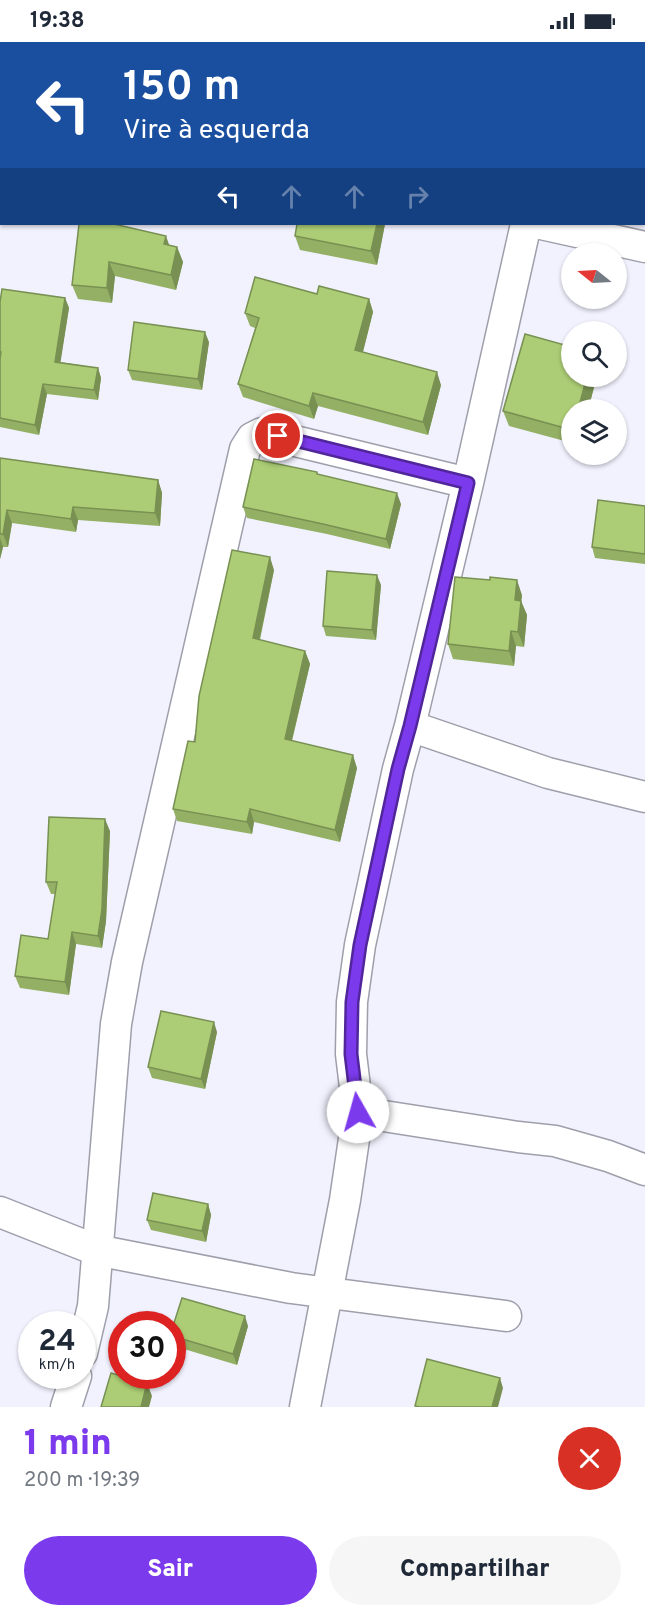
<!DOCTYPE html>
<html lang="pt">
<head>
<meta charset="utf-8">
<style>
	:root { --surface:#fff; --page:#f6f6f7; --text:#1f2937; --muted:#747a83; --accent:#7c3aed }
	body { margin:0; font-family:Overpass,sans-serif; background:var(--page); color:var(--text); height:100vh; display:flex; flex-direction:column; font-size:22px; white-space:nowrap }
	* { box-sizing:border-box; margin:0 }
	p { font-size:20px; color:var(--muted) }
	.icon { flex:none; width:33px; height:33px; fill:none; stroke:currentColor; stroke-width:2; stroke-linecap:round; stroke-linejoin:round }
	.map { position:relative; height:1365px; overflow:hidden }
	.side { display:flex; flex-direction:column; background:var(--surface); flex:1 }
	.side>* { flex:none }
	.banner { position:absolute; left:0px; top:0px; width:645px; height:183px; box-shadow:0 2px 4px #0004; background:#1a4fa0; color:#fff; overflow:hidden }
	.needle { width:39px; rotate:288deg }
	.buttons { position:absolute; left:561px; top:201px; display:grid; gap:12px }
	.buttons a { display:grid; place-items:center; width:66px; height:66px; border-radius:50%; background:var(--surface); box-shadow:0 2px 4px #0004; font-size:30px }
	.speed { position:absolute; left:18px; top:1269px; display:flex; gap:12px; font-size:30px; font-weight:700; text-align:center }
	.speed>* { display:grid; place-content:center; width:78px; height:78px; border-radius:50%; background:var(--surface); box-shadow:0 2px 4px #0004; line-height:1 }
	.speed small { font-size:15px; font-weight:400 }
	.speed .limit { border:9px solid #d22; background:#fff; color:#111 }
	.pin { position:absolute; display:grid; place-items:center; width:51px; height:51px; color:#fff; margin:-26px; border:3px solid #fff; border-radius:50%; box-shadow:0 2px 6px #0007 }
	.me { position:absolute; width:66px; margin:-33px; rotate:353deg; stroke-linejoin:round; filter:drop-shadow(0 0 4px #0008) }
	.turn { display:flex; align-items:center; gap:21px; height:126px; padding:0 24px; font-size:27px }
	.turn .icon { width:78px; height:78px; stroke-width:2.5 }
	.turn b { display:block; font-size:42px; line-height:51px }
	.lanes { display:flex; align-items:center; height:57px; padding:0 24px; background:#0003; justify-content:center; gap:30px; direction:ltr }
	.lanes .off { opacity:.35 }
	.round { display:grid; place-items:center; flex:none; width:63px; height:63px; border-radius:32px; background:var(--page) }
	.headline { display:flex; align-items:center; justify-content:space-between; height:102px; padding:0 24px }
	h1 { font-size:36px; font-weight:800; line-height:45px; color:var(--accent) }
	.button { display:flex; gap:12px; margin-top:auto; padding:12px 24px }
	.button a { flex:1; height:69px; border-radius:36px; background:var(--accent); color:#fff; font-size:24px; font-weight:800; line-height:69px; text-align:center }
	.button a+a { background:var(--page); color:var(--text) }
	.status { display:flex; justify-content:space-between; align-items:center; height:42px; padding:0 30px; background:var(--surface); direction:ltr }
	.status svg { height:16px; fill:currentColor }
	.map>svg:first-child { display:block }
</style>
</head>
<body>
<div class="status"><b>19:38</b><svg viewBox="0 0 49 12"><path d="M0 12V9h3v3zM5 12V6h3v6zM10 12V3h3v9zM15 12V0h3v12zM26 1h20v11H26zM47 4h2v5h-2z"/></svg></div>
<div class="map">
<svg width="645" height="1365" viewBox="0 0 645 1365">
	<rect width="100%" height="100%" fill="#f1f2fe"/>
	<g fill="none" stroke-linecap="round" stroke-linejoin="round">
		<defs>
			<path id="minor" d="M322,2V0
				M0,61H2
				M541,182L645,205
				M410,684L548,731L645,755
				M358,1070L518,1095L555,1099L608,1114L645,1128
				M0,1170L96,1208L291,1246L506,1274
				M82,1311L93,1264L116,982L127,920L245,407L252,396L262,391L468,441
				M66,1365L76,1334
				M305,1365L345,1158L358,1070L351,1012L352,960L360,903L398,727L410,684L468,441L526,182"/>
		</defs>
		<use href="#minor" stroke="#9e9faa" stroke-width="33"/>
		<use href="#minor" stroke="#fff" stroke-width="30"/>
	</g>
	<path fill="#94b065" d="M48,0H109V2H49Z
		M501,0H517L516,2H508Z
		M79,182L177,205L183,220L176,248L115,234L112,261L78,257L72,243Z
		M297,182H385L377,223L300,208L295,194Z
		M317,252L369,257L373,270L363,310L441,343L428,393L318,364L314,377L243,355L238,342L255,286L250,284L245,271Z
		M65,256L69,266L60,320L98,326L101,336L98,358L47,352L39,393L0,385V260Z
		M209,300L202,348L132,338L128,328Z
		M572,334H597L588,368H572V401L509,384L503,369Z
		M0,416L158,438L162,451L160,484L78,478L76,490L12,481L8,505H3L0,517Z
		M318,432L401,462L390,507L327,492L247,476L243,465Z
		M645,464V522L595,516L592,505Z
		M274,528L260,598L305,609L310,622L292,699L357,726L340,800L254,780L252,792L177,779L173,767L195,700Z
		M381,543L376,598L326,594L323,584Z
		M522,553L521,559L527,573L524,605L516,604L514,624L453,617L448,602Z
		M110,789L106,879L102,906L76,902L69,953L20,946L15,934L48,897L55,852H51L46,840Z
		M217,990L205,1047L152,1036L148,1025Z
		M208,1162L211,1173L206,1200L151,1188L147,1178Z
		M248,1284L237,1323L174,1304L172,1299V1287Z"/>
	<path fill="#789052" d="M422,0H431L430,2H422Z
		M377,182H385L377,223L371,209Z
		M166,194L171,208L164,202Z
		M177,205L183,220L176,248L171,233Z
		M109,220L115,234L112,261L107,246Z
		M65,256L69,266L59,330L55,320Z
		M369,257L373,270L360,321L355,308Z
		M205,290L209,300L202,348L198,337Z
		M98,326L101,336L98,358L94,348Z
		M437,330L441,343L428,393L423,380Z
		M587,334H597L588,368H578Z
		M43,342L47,352L39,393L35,383Z
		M313,351L318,364L314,377L309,364Z
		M158,438L162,451L160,484L155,471Z
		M397,451L401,462L390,507L386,497Z
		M73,465L78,478L76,490L71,477Z
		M7,468L12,481L8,505L3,492Z
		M0,496L3,505L0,517Z
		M270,515L274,528L257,609L253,596Z
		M377,533L381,543L376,598L372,588Z
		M517,538L522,553L520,572L515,558Z
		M521,559L527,573L524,605L518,590Z
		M511,589L516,604L514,624L509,609Z
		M305,609L310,622L289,710L285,697Z
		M353,713L357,726L340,800L335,788Z
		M250,767L254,780L252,792L247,780Z
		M105,777L110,789L106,879L102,906L98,894Z
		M72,890L76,902L69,953L65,940Z
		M214,980L217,990L205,1047L201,1037Z
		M208,1162L211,1173L206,1200L202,1189Z
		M245,1274L248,1284L237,1323L233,1312Z
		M500,1336L503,1346L498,1365H492Z
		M147,1341L152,1354L149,1365H141Z"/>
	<path fill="#accd75" stroke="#789052" stroke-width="1.5" d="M70,0H103V2H76Z
		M332,0H422V2H331Z
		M79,182H114L166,194L164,202L177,205L171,233L109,220L107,246L72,243Z
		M297,182H377L371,209L295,194Z
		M255,235L317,252L319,244L369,257L355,308L437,330L423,380L313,351L309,364L238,342L259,276L245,271Z
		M2,247L65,256L55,320L98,326L94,348L43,342L35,383L0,376V317L1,310H0V260Z
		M134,280L205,290L198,337L128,328Z
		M525,292L572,305V334H587L578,368H572V388L503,369Z
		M0,416L158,438L155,471L73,465L71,477L7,468L3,492H0Z
		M254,417L317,430V432L397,451L386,497L323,482L243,465Z
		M598,458L645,464V512L592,505Z
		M232,508L270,515L253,596L305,609L285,697L353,713L335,788L250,767L247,780L173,767L188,699L195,700L199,654Z
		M327,529L377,533L372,588L323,584Z
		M455,535L490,538V535L517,538L515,558L521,559L518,590L511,589L509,609L448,602Z
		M49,775L105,777L102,867L98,894L72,890L65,940L15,934L21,893L48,897L57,840H46Z
		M161,969L214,980L201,1037L148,1025Z
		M153,1151L208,1162L202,1189L147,1178Z
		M182,1256L245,1274L233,1312L172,1294V1287Z
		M427,1317L500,1336L492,1365H420L415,1364Z
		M111,1331L147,1341L141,1365H101Z"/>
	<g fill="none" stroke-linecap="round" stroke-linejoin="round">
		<defs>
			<path id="route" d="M278,394L468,441L410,684L398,727L360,903L352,960L351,1012L358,1070"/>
		</defs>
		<use href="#route" stroke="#51269a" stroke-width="15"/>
		<use href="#route" stroke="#7c3aed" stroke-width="10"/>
	</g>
</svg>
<div class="buttons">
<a><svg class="needle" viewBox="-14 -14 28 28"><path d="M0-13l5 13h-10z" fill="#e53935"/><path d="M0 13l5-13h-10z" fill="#747a83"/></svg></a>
<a><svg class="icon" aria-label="search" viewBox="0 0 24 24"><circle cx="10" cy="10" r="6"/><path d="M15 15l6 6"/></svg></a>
<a><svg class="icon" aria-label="layers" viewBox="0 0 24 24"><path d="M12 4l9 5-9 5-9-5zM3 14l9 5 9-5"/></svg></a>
</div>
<div class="speed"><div>24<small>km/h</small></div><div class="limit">30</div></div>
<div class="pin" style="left:278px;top:394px;background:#d93025"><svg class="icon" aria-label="arrive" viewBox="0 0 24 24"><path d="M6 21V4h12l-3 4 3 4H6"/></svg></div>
<svg class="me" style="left:358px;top:1070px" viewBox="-20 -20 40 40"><circle r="19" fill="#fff"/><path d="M0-13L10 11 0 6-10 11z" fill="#7c3aed"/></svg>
<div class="banner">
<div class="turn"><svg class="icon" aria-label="left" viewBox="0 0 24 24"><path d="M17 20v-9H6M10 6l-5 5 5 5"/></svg><div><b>150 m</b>Vire à esquerda</div></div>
<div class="lanes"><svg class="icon" aria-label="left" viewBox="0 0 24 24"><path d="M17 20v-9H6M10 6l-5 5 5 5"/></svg><svg class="icon off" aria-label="ahead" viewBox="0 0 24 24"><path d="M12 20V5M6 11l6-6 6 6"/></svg><svg class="icon off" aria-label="ahead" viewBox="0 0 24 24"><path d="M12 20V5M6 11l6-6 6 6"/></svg><svg class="icon off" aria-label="right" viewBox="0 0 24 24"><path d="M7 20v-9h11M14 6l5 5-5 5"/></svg></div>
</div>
</div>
<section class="side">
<div class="headline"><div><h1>1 min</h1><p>200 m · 19:39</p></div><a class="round" style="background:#d93025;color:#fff"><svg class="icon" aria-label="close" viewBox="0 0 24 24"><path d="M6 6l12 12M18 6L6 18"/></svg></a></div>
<div class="button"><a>Sair</a><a>Compartilhar</a></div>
</section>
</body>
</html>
